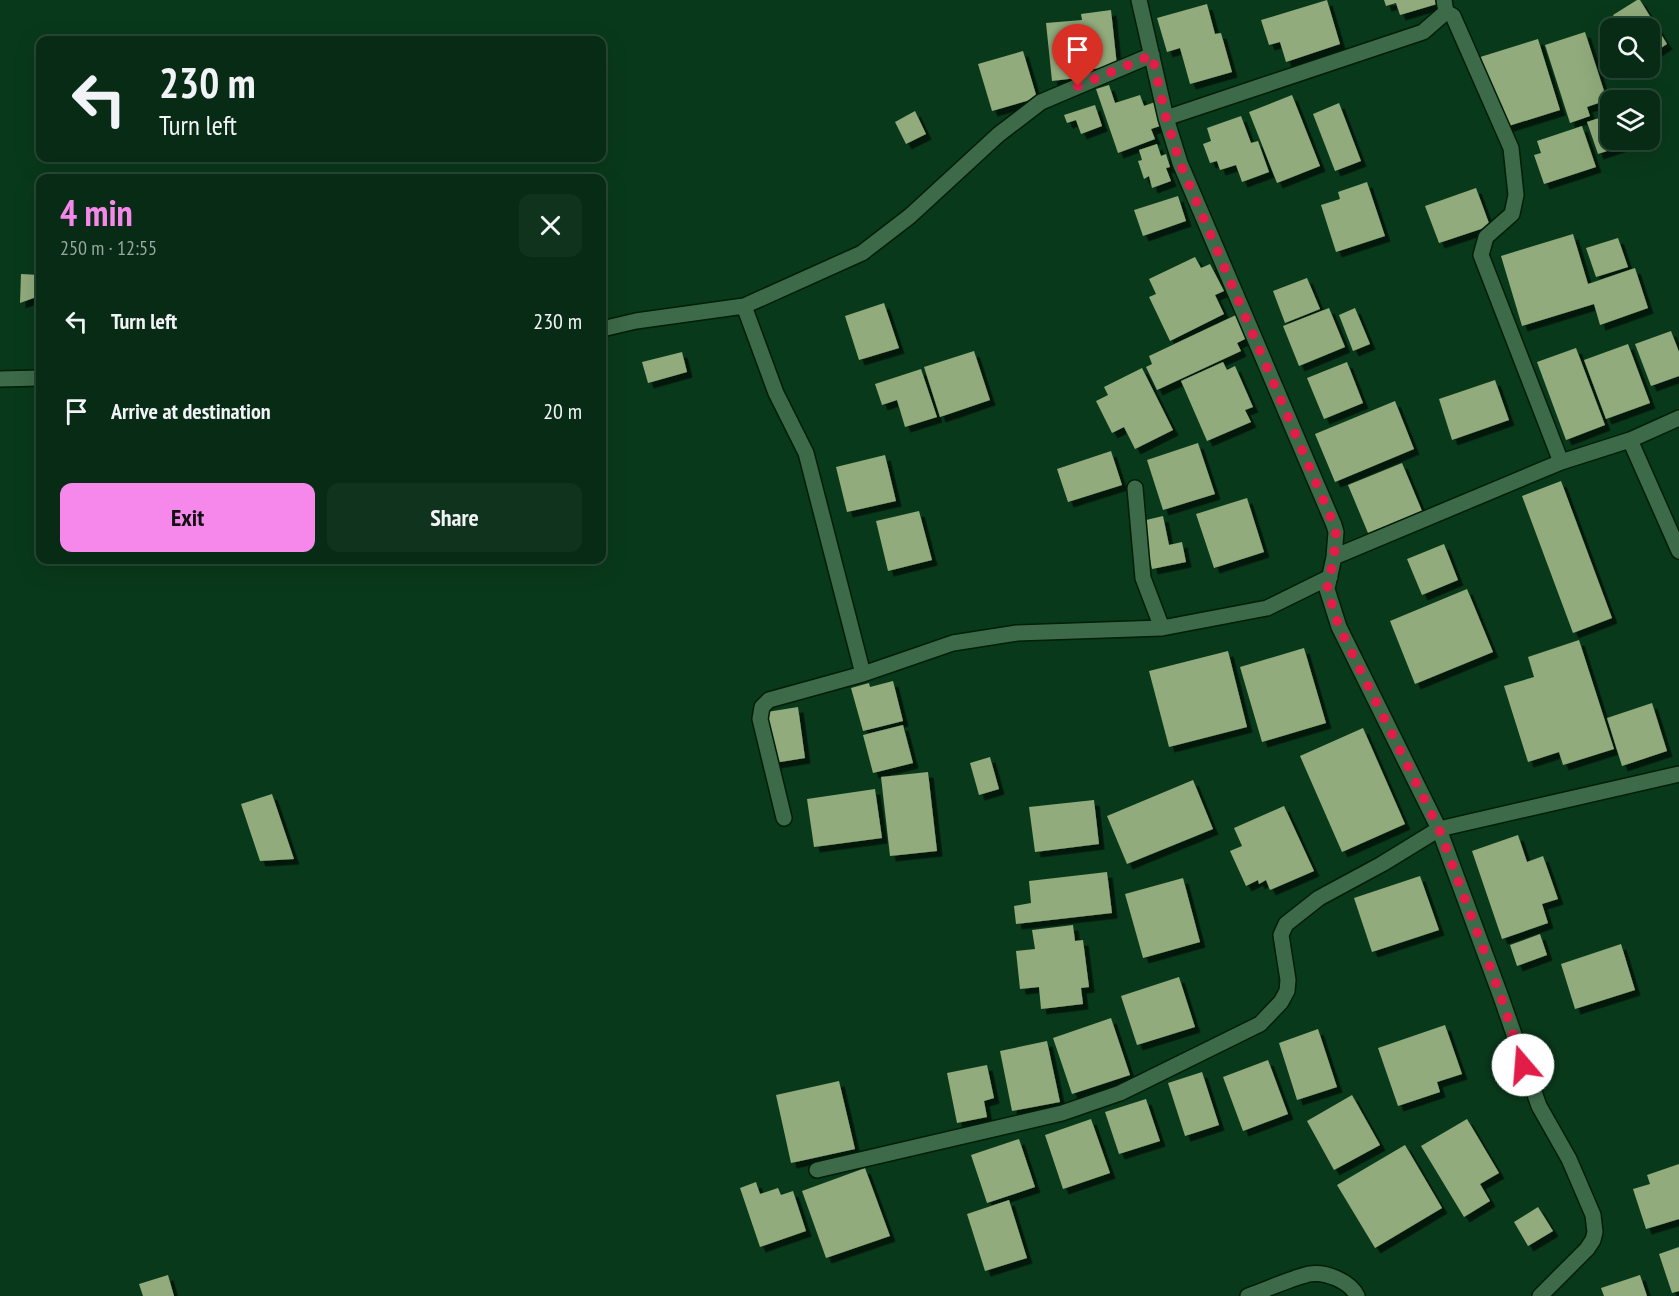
<!DOCTYPE html>
<html lang="en">
<head>
<meta charset="utf-8">
<style>
	:root { --surface:#072b14; --page:#10331d; --text:#f1f3f6; --muted:#98a7a0; --line:#284734; --accent:#f788eb }
	body { margin:0; font-family:"PT Sans Narrow",sans-serif; background:var(--page); color:var(--text); height:100vh; display:flex; flex-direction:column; font-size:22px; white-space:nowrap }
	* { box-sizing:border-box; margin:0 }
	p { font-size:20px; color:var(--muted) }
	.icon { flex:none; width:33px; height:33px; fill:none; stroke:currentColor; stroke-width:2; stroke-linecap:round; stroke-linejoin:round }
	.map { position:relative; flex:1; overflow:hidden }
	.side { position:absolute; left:36px; top:174px; width:570px; height:390px; display:flex; flex-direction:column; background:var(--surface); border-radius:12px; box-shadow:0 6px 24px #0002,0 0 0 2px var(--line) }
	.side>* { flex:none }
	.banner { position:absolute; left:36px; top:36px; width:570px; height:126px; border-radius:12px; box-shadow:0 6px 24px #0002,0 0 0 2px var(--line); background:#072b14; color:var(--text); overflow:hidden }
	.fabs { position:absolute; left:1600px; top:18px; display:grid; gap:12px }
	.fabs a { display:grid; place-items:center; width:60px; height:60px; border-radius:12px; background:var(--surface); box-shadow:0 6px 24px #0002,0 0 0 2px var(--line); font-size:30px }
	.pin { position:absolute; display:grid; place-items:center; width:51px; height:51px; color:#fff; margin:-62px -26px; border-radius:50% 50% 50% 0; rotate:-45deg; box-shadow:0 0 6px #0007 }
	.pin .icon { rotate:45deg }
	.me { position:absolute; width:66px; margin:-33px; rotate:342deg; stroke-linejoin:round; filter:drop-shadow(0 0 4px #0008) }
	.turn { display:flex; align-items:center; gap:21px; height:126px; padding:0 24px; font-size:27px }
	.turn .icon { width:78px; height:78px; stroke-width:2.5 }
	.turn b { display:block; font-size:42px; line-height:51px }
	.round { display:grid; place-items:center; flex:none; width:63px; height:63px; border-radius:12px; background:var(--page) }
	.overview { display:flex; align-items:center; justify-content:space-between; height:102px; padding:0 24px }
	h1 { font-size:36px; font-weight:800; line-height:45px; color:var(--accent) }
	.primary-button { display:flex; gap:12px; margin-top:auto; padding:12px 24px }
	.primary-button a { flex:1; height:69px; border-radius:12px; background:var(--accent); color:#111; font-size:24px; font-weight:800; line-height:69px; text-align:center }
	.primary-button a+a { background:var(--page); color:var(--text) }
	ul { padding:0; list-style:none }
	li { display:flex; align-items:center; gap:18px; height:90px; padding:0 24px }
	li div { flex:1 }
	li b { display:block; font-size:22px }
	li em { font-style:normal }
	.map>svg:first-child { display:block }
</style>
</head>
<body>
<div class="map">
<svg width="1679" height="1296" viewBox="0 0 1679 1296">
	<defs>
		<filter id="shadow"><feDropShadow dx="5.5" dy="5.5" stdDeviation="0" flood-color="#0009"/></filter>
	</defs>
	<rect width="100%" height="100%" fill="#09391b"/>
	<path fill="#91ab7b" filter="url(#shadow)" d="M1327,0L1340,44L1286,62L1280,42L1269,45L1261,20Z
		M1384,0H1435L1437,4L1400,15L1396,3L1386,6Z
		M1637,0H1640L1667,44L1650,55V28H1621L1613,15Z
		M1207,4L1215,34L1221,33L1232,72L1190,84L1180,48L1167,52L1157,18Z
		M1111,10L1117,66L1093,69V76L1052,81L1046,23L1082,20L1081,14Z
		M1585,32L1607,100L1587,107L1590,116L1570,123L1545,45Z
		M1538,39L1560,110L1499,129L1477,58Z
		M1023,51L1037,98L992,111L978,64Z
		M1109,85L1115,103L1140,95L1144,106L1155,102L1163,125L1151,129L1155,139L1118,153L1096,89Z
		M1292,95L1320,166L1277,183L1249,112Z
		M1339,103L1361,161L1335,171L1313,114Z
		M1095,105L1102,126L1081,134L1076,120L1067,123L1064,115Z
		M915,111L926,134L906,144L895,122Z
		M1611,114V140H1620L1622,146L1598,154L1587,122Z
		M1241,116L1251,143L1258,141L1269,172L1242,182L1236,165L1220,170L1217,161L1210,163L1203,144L1211,141L1207,128Z
		M1582,126L1596,167L1544,184L1534,155L1541,153L1537,141Z
		M1157,144L1161,156L1166,154L1170,167L1166,168L1171,181L1152,188L1149,176L1144,179L1138,161L1142,160L1139,150Z
		M1367,182L1385,236L1336,252L1321,205L1340,199L1338,192Z
		M1476,188L1490,226L1439,243L1425,206Z
		M1178,196L1186,221L1143,236L1134,210Z
		M1573,234L1588,284L1635,268L1648,308L1600,325L1594,304L1522,326L1501,256Z
		M1618,238L1628,267L1596,277L1586,248Z
		M1195,257L1201,268L1210,264L1224,291L1215,295L1224,314L1170,341L1149,297L1156,294L1149,279Z
		M21,274L40,275L39,296L20,303Z
		M1307,278L1320,309L1285,323L1273,291Z
		M884,303L899,348L859,360L845,316Z
		M1329,308L1345,347L1299,366L1283,326Z
		M1355,308L1370,344L1353,351L1339,315Z
		M1236,315L1247,338L1237,343L1241,351L1157,390L1146,367L1152,364L1149,356Z
		M1671,331L1679,352V376L1651,386L1635,344Z
		M1628,344L1650,403L1606,419L1584,360Z
		M1576,348L1605,425L1566,440L1537,362Z
		M974,351L990,400L940,417L924,367Z
		M682,352L687,372L648,383L642,362Z
		M1223,362L1227,370L1235,366L1253,407L1245,410L1251,422L1207,441L1181,381Z
		M1347,362L1363,403L1324,419L1307,378Z
		M1142,368L1173,430L1135,449L1124,427L1112,433L1096,401L1108,395L1104,387Z
		M921,369L937,417L905,427L897,400L882,405L875,384Z
		M1495,380L1509,420L1452,440L1439,399Z
		M1395,401L1414,449L1335,482L1315,434Z
		M1198,443L1215,494L1163,510L1147,460Z
		M1111,451L1122,485L1068,502L1057,469Z
		M885,455L896,501L847,512L836,467Z
		M1402,463L1422,511L1368,533L1348,485Z
		M1561,481L1612,618L1573,633L1522,496Z
		M1247,498L1264,552L1214,568L1196,514Z
		M919,511L932,560L888,571L876,521Z
		M1163,516L1169,545L1182,542L1186,562L1152,569L1142,521Z
		M1444,544L1458,580L1422,595L1407,559Z
		M1467,589L1493,652L1415,684L1390,621Z
		M1579,640L1614,749L1563,765L1559,752L1528,762L1504,686L1534,677L1528,657Z
		M1304,648L1326,723L1262,742L1240,667Z
		M1228,651L1247,727L1169,747L1149,671Z
		M893,681L903,721L863,731L851,688L869,683L870,687Z
		M1652,703L1667,751L1622,766L1607,718Z
		M798,707L805,758L774,763L767,712Z
		M903,725L913,763L873,773L863,735Z
		M1363,728L1405,824L1342,852L1300,756Z
		M990,757L999,789L979,795L970,763Z
		M928,772L937,851L890,856L881,777Z
		M1193,780L1213,829L1127,864L1107,816Z
		M875,789L882,838L814,847L807,799Z
		M272,794L294,859L260,861L241,804Z
		M1094,800L1099,844L1035,852L1029,807Z
		M1284,806L1314,871L1270,890L1266,880L1259,884L1258,880L1246,886L1230,851L1242,846L1234,828Z
		M1518,835L1527,862L1543,856L1558,899L1542,904L1548,923L1502,939L1472,851Z
		M1107,872L1112,913L1016,924L1014,906L1031,903L1029,881Z
		M1420,876L1439,930L1372,952L1354,898Z
		M1183,878L1200,942L1143,958L1125,894Z
		M1073,925L1075,941L1083,940L1089,987L1081,988L1083,1004L1041,1009L1039,987L1020,989L1016,951L1035,949L1032,930Z
		M1540,934L1547,955L1517,966L1510,945Z
		M1621,944L1635,990L1575,1009L1561,964Z
		M1179,977L1195,1027L1137,1045L1121,996Z
		M1111,1018L1130,1075L1072,1094L1053,1038Z
		M1445,1025L1462,1074L1437,1082L1440,1092L1398,1106L1378,1048Z
		M1318,1029L1337,1087L1297,1100L1279,1043Z
		M1047,1041L1060,1102L1012,1111L1000,1051Z
		M1268,1060L1288,1114L1243,1131L1223,1077Z
		M987,1065L994,1098L984,1101L987,1117L957,1123L947,1073Z
		M1202,1072L1219,1125L1185,1136L1168,1083Z
		M839,1081L855,1149L791,1163L776,1095Z
		M1352,1095L1380,1145L1334,1170L1307,1121Z
		M1146,1099L1160,1141L1119,1154L1105,1112Z
		M1091,1119L1110,1173L1063,1189L1045,1135Z
		M1467,1119L1499,1173L1480,1184L1490,1201L1464,1217L1421,1146Z
		M1019,1139L1035,1187L987,1203L971,1155Z
		M1405,1145L1442,1208L1375,1248L1337,1185Z
		M1679,1164V1219L1646,1229L1633,1189L1650,1184L1647,1175Z
		M865,1168L890,1236L826,1258L802,1191Z
		M756,1182L760,1194L778,1188L781,1195L793,1191L806,1231L760,1247L740,1188Z
		M1009,1200L1027,1258L985,1271L967,1214Z
		M1538,1207L1553,1231L1528,1246L1514,1222Z
		M1679,1247V1291L1672,1293L1659,1254Z
		M168,1275L174,1296H143L139,1284Z
		M1640,1275L1647,1296H1604L1601,1288Z"/>
	<g fill="none" stroke-linecap="round" stroke-linejoin="round">
		<defs>
			<path id="minor" d="M1139,0L1166,118L1180,163L1334,525L1336,532L1334,557L1327,589L1339,627L1439,829L1501,997L1539,1106L1569,1159L1593,1215L1595,1232L1593,1240L1587,1249L1540,1296
				M1444,0L1446,12L1453,16L1511,148L1516,195L1512,214L1486,237L1481,255L1561,462
				M1166,118L1423,32L1446,12
				M744,306L776,393L806,453L863,674
				M602,329L636,321L744,306L862,253L910,216L998,135L1041,102L1152,55
				M0,379L40,378
				M1630,440L1679,551
				M1135,488L1143,578L1162,628
				M1334,557L1561,462L1630,440L1679,418
				M784,818L760,719L762,707L769,700L863,674L953,643L1017,633L1162,628L1267,608L1330,577
				M817,1170L1062,1113L1120,1093L1260,1024L1281,1002L1287,991L1288,980L1281,935L1286,924L1319,898L1382,864L1439,829L1679,774
				M1248,1296C1268,1289 1289,1279 1309,1274C1325,1271 1350,1281 1357,1296"/>
		</defs>
		<use href="#minor" stroke="#001e08" stroke-width="18"/>
		<use href="#minor" stroke="#3d6a49" stroke-width="15"/>
	</g>
	<g fill="none" stroke-linecap="round" stroke-linejoin="round">
		<path stroke="#e11d48" stroke-width="10" stroke-dasharray="0 18" d="M1078,86L1152,55L1166,118L1180,163L1334,525L1336,532L1334,557L1327,589L1339,627L1439,829L1501,997L1523,1065"/>
	</g>
</svg>
<div class="fabs">
<a><svg class="icon" aria-label="search" viewBox="0 0 24 24"><circle cx="10" cy="10" r="6"/><path d="M15 15l6 6"/></svg></a>
<a><svg class="icon" aria-label="layers" viewBox="0 0 24 24"><path d="M12 4l9 5-9 5-9-5zM3 14l9 5 9-5"/></svg></a>
</div>
<div class="pin" style="left:1078px;top:86px;background:#d93025"><svg class="icon" aria-label="arrive" viewBox="0 0 24 24"><path d="M6 21V4h12l-3 4 3 4H6"/></svg></div>
<svg class="me" style="left:1523px;top:1065px" viewBox="-20 -20 40 40"><circle r="19" fill="#fff"/><path d="M0-13L10 11 0 6-10 11z" fill="#e11d48"/></svg>
<div class="banner">
<div class="turn"><svg class="icon" aria-label="left" viewBox="0 0 24 24"><path d="M17 20v-9H6M10 6l-5 5 5 5"/></svg><div><b>230 m</b>Turn left</div></div>
</div>
<section class="side">
<div class="overview"><div><h1>4 min</h1><p>250 m · 12:55</p></div><a class="round"><svg class="icon" aria-label="close" viewBox="0 0 24 24"><path d="M6 6l12 12M18 6L6 18"/></svg></a></div>
<ul>
<li><svg class="icon" aria-label="left" viewBox="0 0 24 24"><path d="M17 20v-9H6M10 6l-5 5 5 5"/></svg><div><b>Turn left</b></div><em>230 m</em></li>
<li><svg class="icon" aria-label="arrive" viewBox="0 0 24 24"><path d="M6 21V4h12l-3 4 3 4H6"/></svg><div><b>Arrive at destination</b></div><em>20 m</em></li>
</ul>
<div class="primary-button"><a>Exit</a><a>Share</a></div>
</section>
</div>
</body>
</html>
